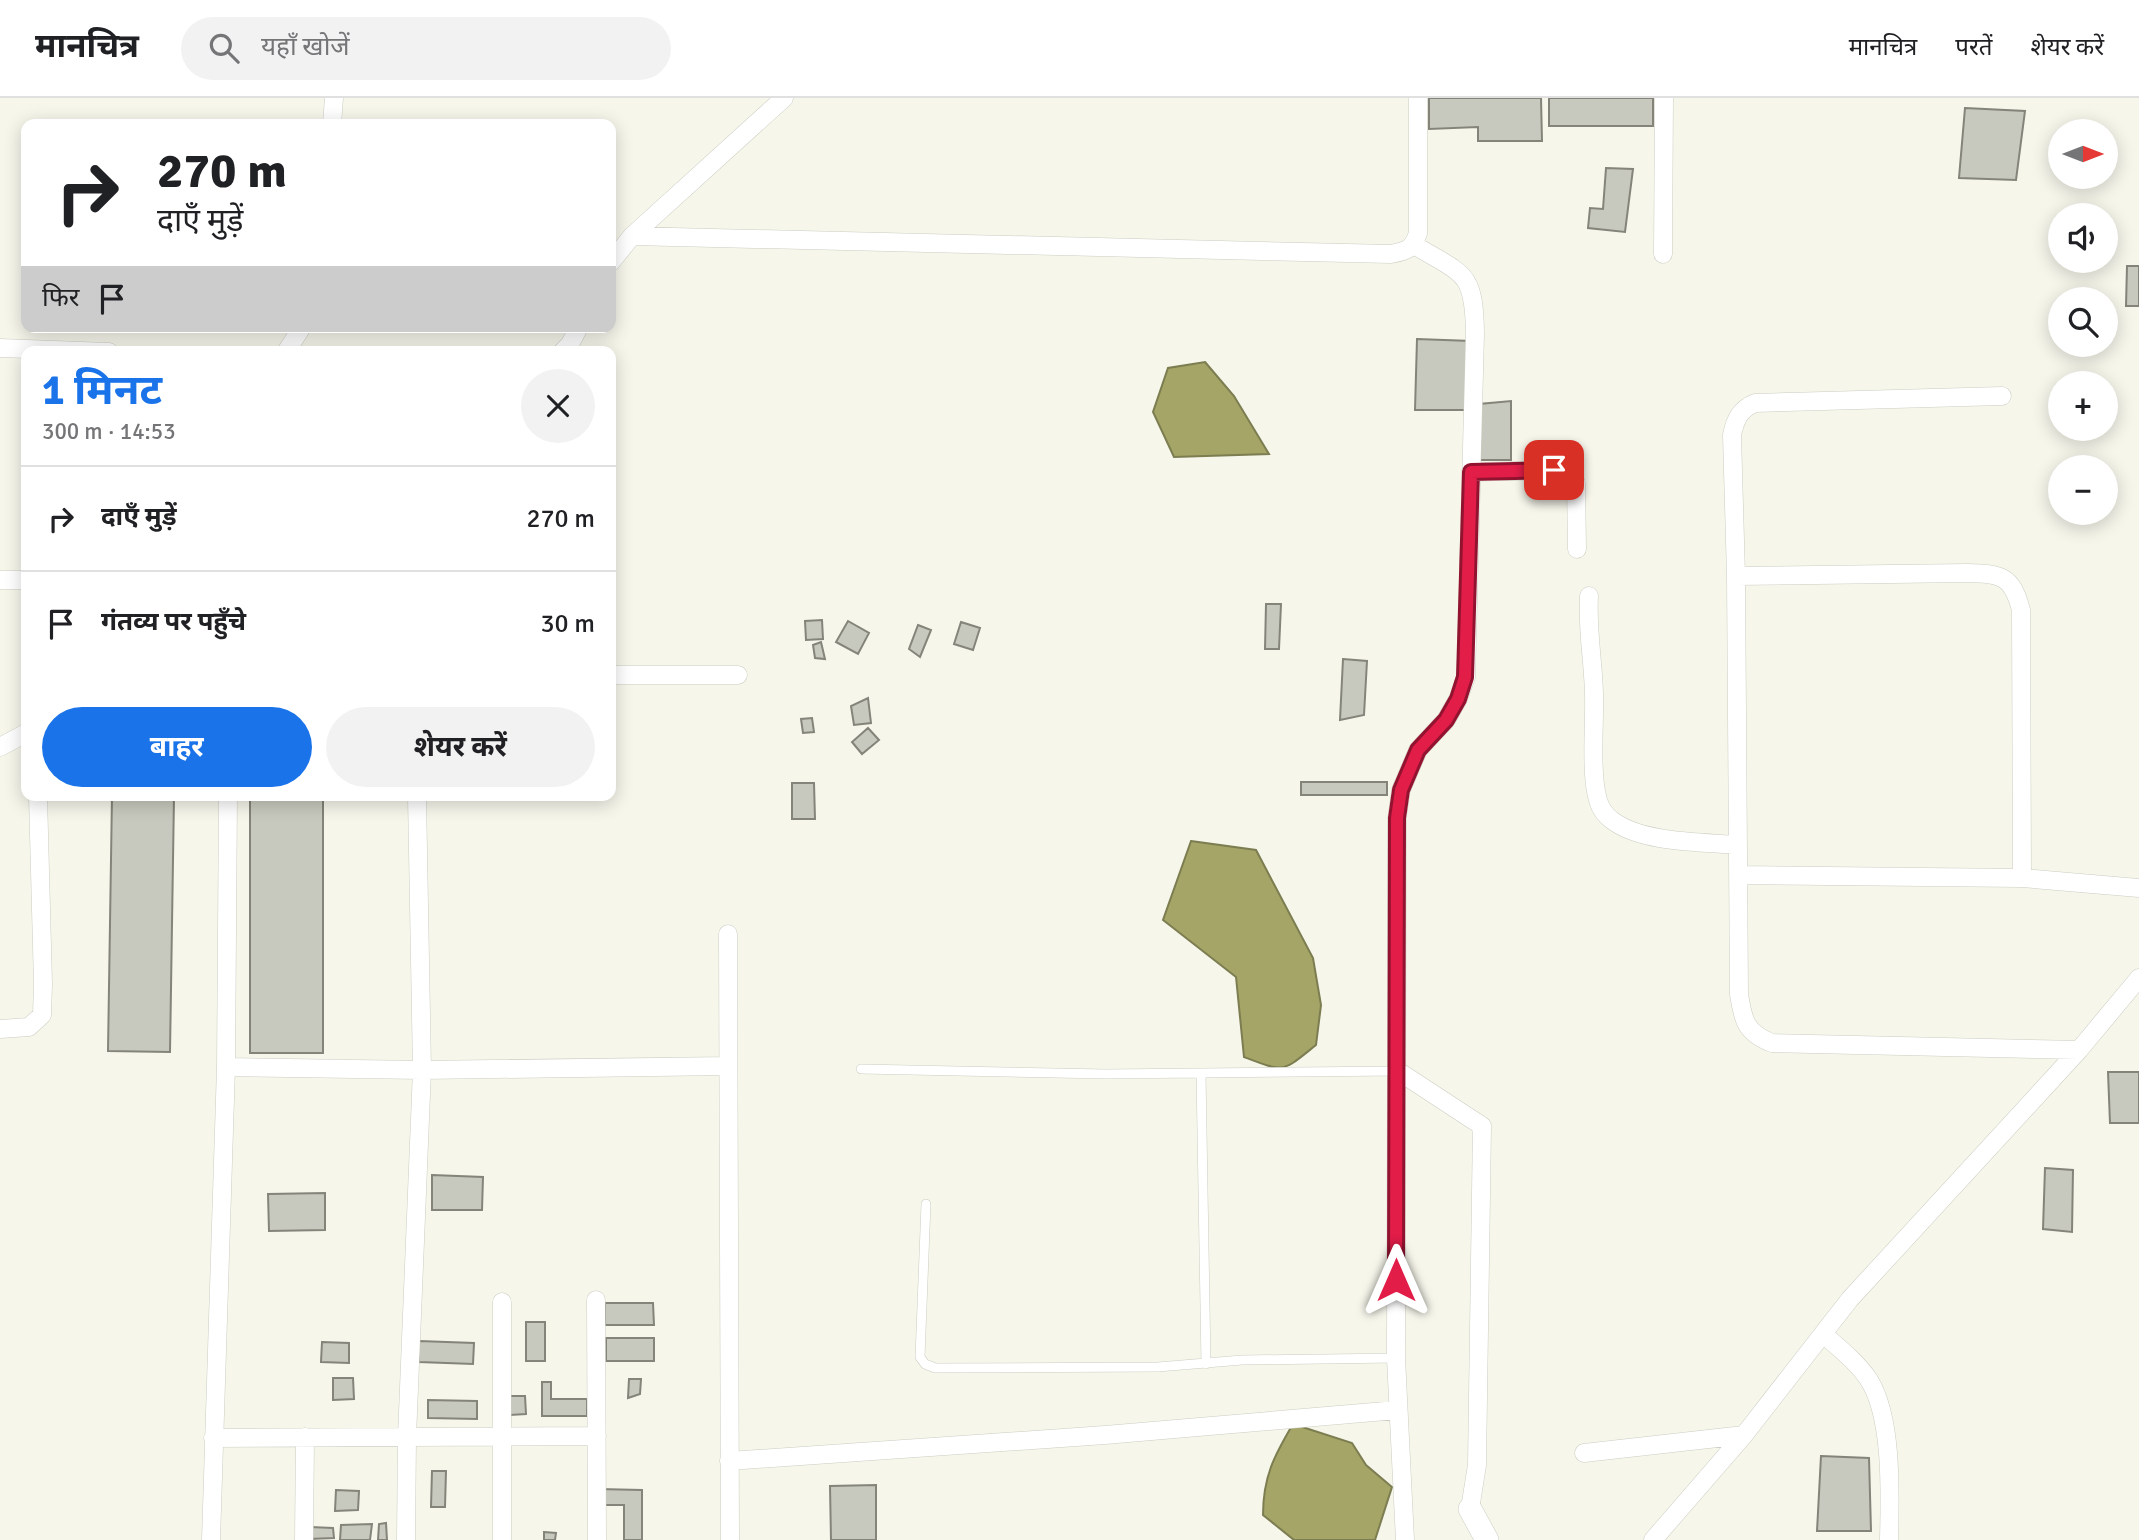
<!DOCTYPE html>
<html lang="hi">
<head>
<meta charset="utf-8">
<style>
	:root { --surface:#fff; --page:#f2f2f2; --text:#202124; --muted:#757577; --line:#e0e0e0; --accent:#1a73e8 }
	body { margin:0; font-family:Signika,"Noto Sans Devanagari",sans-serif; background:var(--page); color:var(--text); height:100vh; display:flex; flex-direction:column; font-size:26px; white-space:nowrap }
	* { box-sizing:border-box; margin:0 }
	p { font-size:23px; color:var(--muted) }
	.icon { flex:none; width:38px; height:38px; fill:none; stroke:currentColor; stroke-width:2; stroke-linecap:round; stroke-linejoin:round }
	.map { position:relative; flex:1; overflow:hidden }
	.sheet { position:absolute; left:21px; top:248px; width:595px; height:455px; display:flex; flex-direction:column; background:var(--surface); border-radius:14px; box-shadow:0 4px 18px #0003 }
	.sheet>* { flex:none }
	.banner { position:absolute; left:21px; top:21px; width:595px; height:214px; border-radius:14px; box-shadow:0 4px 18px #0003; background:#fff; color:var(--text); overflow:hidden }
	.needle { width:46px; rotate:90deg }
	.controls { position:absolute; left:2048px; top:21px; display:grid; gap:14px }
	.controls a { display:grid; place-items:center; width:70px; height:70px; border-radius:50%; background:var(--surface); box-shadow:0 4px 18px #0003; font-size:35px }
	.pin { position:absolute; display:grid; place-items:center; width:60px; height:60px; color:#fff; margin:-30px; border-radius:14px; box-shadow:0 4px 10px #0006 }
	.me { position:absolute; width:77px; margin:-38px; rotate:0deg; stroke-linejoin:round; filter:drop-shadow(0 0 5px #0008) }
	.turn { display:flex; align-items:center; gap:24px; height:147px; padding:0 21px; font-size:32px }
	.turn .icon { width:91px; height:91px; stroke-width:2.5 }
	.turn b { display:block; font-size:49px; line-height:60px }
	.then { display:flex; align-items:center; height:66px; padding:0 21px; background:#0003; gap:14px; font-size:26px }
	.round { display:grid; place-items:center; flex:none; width:74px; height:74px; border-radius:37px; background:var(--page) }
	.headline { display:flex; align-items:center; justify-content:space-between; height:119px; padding:0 21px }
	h1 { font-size:42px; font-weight:700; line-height:52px; color:var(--accent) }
	.button { display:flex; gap:14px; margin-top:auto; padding:14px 21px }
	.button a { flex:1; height:80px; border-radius:42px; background:var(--accent); color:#fff; font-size:28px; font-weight:700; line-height:80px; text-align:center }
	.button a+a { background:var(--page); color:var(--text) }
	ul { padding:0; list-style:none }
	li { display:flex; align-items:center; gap:21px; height:105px; padding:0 21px; border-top:2px solid var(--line) }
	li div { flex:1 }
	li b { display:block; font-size:26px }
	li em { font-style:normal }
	header { display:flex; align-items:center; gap:42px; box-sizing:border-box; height:98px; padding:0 35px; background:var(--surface); border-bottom:2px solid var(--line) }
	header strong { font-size:33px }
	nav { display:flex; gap:38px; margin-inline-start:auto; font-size:24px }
	.search { width:490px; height:63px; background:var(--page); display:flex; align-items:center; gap:18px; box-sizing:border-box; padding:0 24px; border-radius:38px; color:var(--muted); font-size:26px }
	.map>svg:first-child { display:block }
</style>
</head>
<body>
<header>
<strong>मानचित्र</strong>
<div class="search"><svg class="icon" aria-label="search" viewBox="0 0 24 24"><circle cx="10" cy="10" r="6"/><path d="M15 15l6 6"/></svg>यहाँ खोजें</div>
<nav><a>मानचित्र</a><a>परतें</a><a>शेयर करें</a></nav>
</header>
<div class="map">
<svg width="2139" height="1442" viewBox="0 0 2139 1442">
	<rect width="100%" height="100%" fill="#f6f6eb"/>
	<path fill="#a4a566" stroke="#7c7d50" stroke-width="2" d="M1205,264L1234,298L1269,356L1174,359L1153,314L1168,270Z
		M1191,743L1256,752L1313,860L1321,907L1316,947C1282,974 1286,975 1244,959L1236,879L1163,822Z
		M1293,1326L1352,1345L1366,1367L1392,1389L1375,1442H1294L1263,1417C1263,1379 1274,1358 1293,1326Z"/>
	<path fill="#c8c9be" stroke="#84847a" stroke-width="2" d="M1429,0H1541L1542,43H1478V29L1429,31Z
		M1549,0H1653V28H1549Z
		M1965,10L2025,13L2016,82L1959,80Z
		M1606,70L1633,71L1625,134L1588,130L1590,110L1603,111Z
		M2127,168H2139V208H2126Z
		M1417,241L1471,243L1469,312H1415Z
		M1511,303V362H1478L1479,306Z
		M1266,506H1281L1279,551H1265Z
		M822,522L823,541L806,542L805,523Z
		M848,523L869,535L858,556L836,544Z
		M961,524L980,530L973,552L954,546Z
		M918,527L931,532L920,559L909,551Z
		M821,544L825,561L815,560L813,547Z
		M1343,561L1367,563L1364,617L1340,622Z
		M868,600L871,625L854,627L851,608Z
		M812,620L814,634L803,635L801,621Z
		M868,630L879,642L862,656L852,644Z
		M1301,684H1387V697H1301Z
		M792,685H814L815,721H792Z
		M112,698H174L170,954L108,953Z
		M250,698H323V955H250Z
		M2108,974H2139V1025H2110Z
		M2045,1070L2073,1072L2072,1134L2043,1131Z
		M432,1077L483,1079L482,1112H432Z
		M325,1095V1132L269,1133L268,1096Z
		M605,1205H653L654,1227H605Z
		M526,1224H545V1263H526Z
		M606,1240H654V1263H606Z
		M419,1243L474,1245L473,1266L419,1264Z
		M322,1244L349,1245V1265L321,1264Z
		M333,1280H353L354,1301L333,1302Z
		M629,1281H641L640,1296L628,1300Z
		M542,1284H551V1301H587V1318H542Z
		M510,1298H525L526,1316L510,1317Z
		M428,1302L477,1303V1321L428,1320Z
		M1821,1358L1869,1360L1871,1433H1817Z
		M432,1373H446L445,1409H431Z
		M876,1387V1442H831L830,1388Z
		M598,1391L642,1392V1442H624V1407H598Z
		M336,1392L359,1393L358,1412L335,1413Z
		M386,1425L387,1442H378L379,1426Z
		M372,1426L370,1442H340L341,1427Z
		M310,1429L333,1430L334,1440L309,1441Z
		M544,1434L556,1435L555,1442H544Z"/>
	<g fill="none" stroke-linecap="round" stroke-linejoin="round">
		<defs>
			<path id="service" d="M861,971L1106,976L1398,973
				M1201,975L1206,1266
				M926,1106L920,1259L925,1266L935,1270L1158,1269L1242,1262L1396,1260"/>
			<path id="minor" d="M332,26L334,0
				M632,138L1391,156C1407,153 1413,151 1418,135V0
				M1663,156L1664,0
				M611,164L632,138L784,0
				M0,250L109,254
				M286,254L302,229
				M562,254L570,246L579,229
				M2002,298L1755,305C1740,311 1735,322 1732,337L1736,478L1739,896C1743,923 1746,935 1772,945L2079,952
				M1471,374L1554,372L1565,374L1576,385L1577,451
				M1736,478L1967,475C2001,476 2012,477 2021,512L2022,780
				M0,482H26
				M1589,498C1587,531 1593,562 1594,595C1595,624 1590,675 1598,702C1600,710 1606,718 1613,723C1643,745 1702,744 1738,747
				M611,577H738
				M0,649L26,635
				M1739,777L2022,780L2139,790
				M728,836L730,1442
				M0,931L29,929L42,917L43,886L38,698
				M226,969L422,972L728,968
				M1398,973L1482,1028L1477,1367L1470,1411
				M596,1202L597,1442
				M502,1204V1442
				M1823,1236C1839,1250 1857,1264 1869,1282C1893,1320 1890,1398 1889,1442
				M213,1340L597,1338
				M1584,1355L1744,1337
				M729,1363L1105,1337L1397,1312
				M211,1442L226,969L228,698
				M304,1442L305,1339
				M406,1442L407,1339L422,972L417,698
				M1405,1442L1396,1260L1397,720L1401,692L1418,652L1446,622L1458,601L1466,579L1475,235C1474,173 1464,177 1414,147
				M1653,1442L1744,1337L1850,1201L2079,952L2139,880"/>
			<path id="tertiary" d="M1470,1411L1487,1442"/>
		</defs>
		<use href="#service" stroke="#cccdc2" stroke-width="10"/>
		<use href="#minor" stroke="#cccdc2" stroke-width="19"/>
		<use href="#tertiary" stroke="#cccdc2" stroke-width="24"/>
		<use href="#service" stroke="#fff" stroke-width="9"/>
		<use href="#minor" stroke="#fff" stroke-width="18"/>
		<use href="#tertiary" stroke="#fff" stroke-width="23"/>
	</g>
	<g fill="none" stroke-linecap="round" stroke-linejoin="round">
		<defs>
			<path id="route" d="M1396,1182L1397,720L1401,692L1418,652L1446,622L1458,601L1465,579L1471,374L1554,372"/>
		</defs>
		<use href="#route" stroke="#92132f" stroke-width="18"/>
		<use href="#route" stroke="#e11d48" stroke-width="12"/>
	</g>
</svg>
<div class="controls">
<a><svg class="needle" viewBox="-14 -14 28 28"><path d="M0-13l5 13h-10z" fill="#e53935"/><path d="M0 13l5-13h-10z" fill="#757577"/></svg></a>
<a><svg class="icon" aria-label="sound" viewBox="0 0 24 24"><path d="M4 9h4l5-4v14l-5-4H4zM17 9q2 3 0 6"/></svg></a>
<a><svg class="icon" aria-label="search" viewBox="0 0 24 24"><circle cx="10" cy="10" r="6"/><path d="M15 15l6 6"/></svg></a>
<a>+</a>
<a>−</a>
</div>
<div class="pin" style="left:1554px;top:372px;background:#d93025"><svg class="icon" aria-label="arrive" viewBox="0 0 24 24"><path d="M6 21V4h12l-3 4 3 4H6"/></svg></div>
<svg class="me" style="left:1396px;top:1182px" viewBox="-20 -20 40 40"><path d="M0-17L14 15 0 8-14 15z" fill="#e11d48" stroke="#fff" stroke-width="4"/></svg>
<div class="banner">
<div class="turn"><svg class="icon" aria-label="right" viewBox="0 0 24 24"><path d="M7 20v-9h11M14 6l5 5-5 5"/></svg><div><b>270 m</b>दाएँ मुड़ें</div></div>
<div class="then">फिर<svg class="icon" aria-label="arrive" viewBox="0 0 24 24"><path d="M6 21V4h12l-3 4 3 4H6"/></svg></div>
</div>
<section class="sheet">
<div class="headline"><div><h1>1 मिनट</h1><p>300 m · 14:53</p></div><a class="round"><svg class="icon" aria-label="close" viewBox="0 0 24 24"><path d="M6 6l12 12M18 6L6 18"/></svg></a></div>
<ul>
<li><svg class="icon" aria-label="right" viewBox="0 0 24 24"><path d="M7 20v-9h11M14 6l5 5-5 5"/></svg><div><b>दाएँ मुड़ें</b></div><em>270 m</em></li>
<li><svg class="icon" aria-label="arrive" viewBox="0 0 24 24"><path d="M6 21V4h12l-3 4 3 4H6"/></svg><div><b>गंतव्य पर पहुँचे</b></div><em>30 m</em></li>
</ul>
<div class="button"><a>बाहर</a><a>शेयर करें</a></div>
</section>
</div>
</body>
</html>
